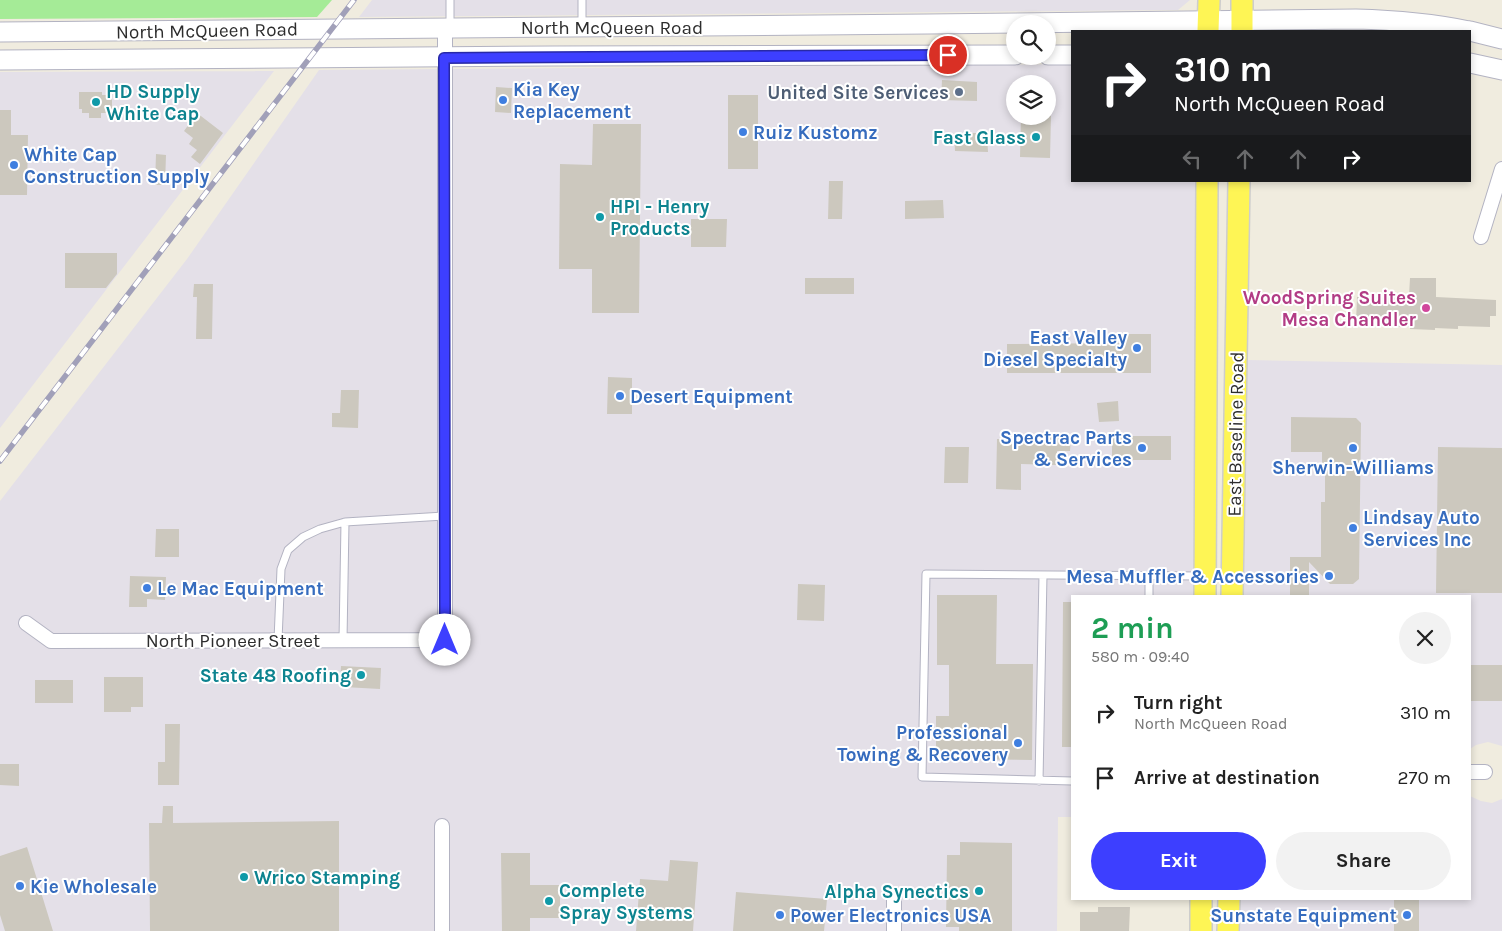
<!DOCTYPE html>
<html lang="en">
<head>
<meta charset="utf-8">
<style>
	:root { --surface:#fff; --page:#f2f2f2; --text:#222; --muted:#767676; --accent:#3d3fff }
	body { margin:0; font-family:Karla,sans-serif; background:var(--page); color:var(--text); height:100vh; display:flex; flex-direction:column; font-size:19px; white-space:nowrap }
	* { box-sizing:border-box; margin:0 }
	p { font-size:16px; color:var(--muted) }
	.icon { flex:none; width:28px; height:28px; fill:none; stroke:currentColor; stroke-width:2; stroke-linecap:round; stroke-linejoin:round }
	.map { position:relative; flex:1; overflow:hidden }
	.details { position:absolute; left:1071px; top:595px; width:400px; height:305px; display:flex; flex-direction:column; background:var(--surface); border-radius:0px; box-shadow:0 2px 8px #0003 }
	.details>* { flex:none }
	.top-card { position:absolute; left:1071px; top:30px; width:400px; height:152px; border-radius:0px; box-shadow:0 2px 8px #0003; background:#202124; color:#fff; overflow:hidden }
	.controls { position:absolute; left:1006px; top:15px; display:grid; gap:10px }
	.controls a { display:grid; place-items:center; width:50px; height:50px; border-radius:50%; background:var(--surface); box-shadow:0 2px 8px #0003; font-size:25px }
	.pin { position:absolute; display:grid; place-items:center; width:42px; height:42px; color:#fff; margin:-21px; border:2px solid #fff; border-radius:50%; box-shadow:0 1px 5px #0007 }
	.me { position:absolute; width:55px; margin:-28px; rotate:0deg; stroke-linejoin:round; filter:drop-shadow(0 0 4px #0008) }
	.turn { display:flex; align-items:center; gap:18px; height:105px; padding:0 20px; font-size:22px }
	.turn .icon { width:65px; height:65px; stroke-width:2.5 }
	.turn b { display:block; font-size:35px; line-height:42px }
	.lanes { display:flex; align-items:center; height:48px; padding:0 20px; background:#0003; justify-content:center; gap:25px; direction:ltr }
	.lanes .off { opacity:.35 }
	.round { display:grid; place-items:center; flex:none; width:52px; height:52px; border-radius:26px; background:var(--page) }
	.headline { display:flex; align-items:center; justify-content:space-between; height:85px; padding:0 20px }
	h1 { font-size:30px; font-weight:700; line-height:38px; color:#1e9e55 }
	.action { display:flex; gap:10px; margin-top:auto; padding:10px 20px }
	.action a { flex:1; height:58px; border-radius:30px; background:var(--accent); color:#fff; font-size:20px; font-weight:700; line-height:58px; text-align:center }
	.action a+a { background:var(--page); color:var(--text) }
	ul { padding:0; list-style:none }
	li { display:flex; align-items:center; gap:15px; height:65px; padding:0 20px }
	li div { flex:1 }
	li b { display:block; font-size:19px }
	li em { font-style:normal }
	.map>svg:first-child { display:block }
</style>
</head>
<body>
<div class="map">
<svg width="1502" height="931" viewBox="0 0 1502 931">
	<rect width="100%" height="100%" fill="#f0ecdf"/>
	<path fill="#e4e0e8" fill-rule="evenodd" d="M372,0H1190L1178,10L359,17Z
		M1072,64V181H1197L1193,596H1072V817H1058L1057,931H0V501L187,259L319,70ZM1015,84H1048V116H1015Z
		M274,71L0,428V72Z
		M1248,360L1502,365V746L1488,742L1476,745L1470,749V596H1244Z
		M1470,796L1481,801L1492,803L1502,799V931H1240V899H1470Z"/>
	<path fill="#a5eb97" d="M0,0H332L317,17L0,19Z"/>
	<path fill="#ccc8be" d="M942,80L977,82V101L941,100Z
		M496,87L512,88L511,113L495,112Z
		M79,92H102V95H112V113H101V118H89V113H82V109H79Z
		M728,95H758V169H728Z
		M0,110H11V135H28L27,195H0Z
		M197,113L223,133L200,164L191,157L197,150L189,144L193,138L184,131Z
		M1021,116H1051L1050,158L1020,157Z
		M593,124H641L639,313H592V269H559L560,164L592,165Z
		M954,133H987L988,152L955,151Z
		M156,154L166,155L165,185H155Z
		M829,181H843L842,219H828Z
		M943,200L944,218L905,219V201Z
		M691,219H727L726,247H691Z
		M65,253H117V274L106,288H65Z
		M805,278H854V294H805Z
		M1410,278H1436V297L1496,300V316H1490V327L1458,326V329L1435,328V330L1410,329V327H1395V324L1356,323L1357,297L1394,298V295L1409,296Z
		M194,284H213L212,339H196L197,297H193Z
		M1123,334H1151V373H1007V344L1123,343Z
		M608,377L632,378V414H607Z
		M341,390H359L358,428L332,427V413H340Z
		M1118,401L1119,421L1099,422L1097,403Z
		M1291,417L1356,418L1361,423L1359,579L1353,584H1330L1309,562V596H1290V557H1321V502H1325V466H1322V452H1291Z
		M1036,435L1071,436L1070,451H1057V465L1021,464V490L996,489L997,439L1035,440Z
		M1112,436H1171V460H1112Z
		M945,447H969L968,483H944Z
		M1438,447L1502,448V593H1436Z
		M156,529H179V557H155Z
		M130,576L166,577L165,600L147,599V607H129Z
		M798,584L825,585L824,621L797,620Z
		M937,595H997L996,664H1033L1032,760L936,759V716H949V665H937Z
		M1063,602H1072V747H1062Z
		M1470,665H1502V701H1470Z
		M341,666L381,668L380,689L344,687L345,684H340Z
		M104,677H143V707H131V712H104Z
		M35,680H73V703H35Z
		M165,724H180L179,785H158V762H165Z
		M0,764H19V786L0,785Z
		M163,806H173V823L339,821V931H150L149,823H162Z
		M960,842L1012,843V931H959V927H946L947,855H960Z
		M27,847L53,931H5L0,915V856Z
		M501,853H530V885H560V918H530V931H502Z
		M670,860L698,862L693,931H636L640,879L668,881Z
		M736,892L827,899L824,931H733Z
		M1394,899H1419V931H1394Z
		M1098,907H1130L1129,931H1080V912H1098Z"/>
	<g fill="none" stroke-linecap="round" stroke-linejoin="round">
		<defs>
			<path id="lane" d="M450,27V0
				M582,27V0
				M1149,596V576
				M278,640L281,569L288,550L303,537L320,529L345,522L444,516
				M343,640L345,522
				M1039,781L1043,575
				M1072,781L922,777L926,574L1202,576"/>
			<path id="street" d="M1481,237L1502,169
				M26,623L51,641L445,640V28
				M1470,772H1485
				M442,931V826
				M894,931V894"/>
			<path id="secondary" d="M1470,31L1502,39
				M0,32L928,24L1356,19C1394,20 1431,23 1469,31
				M1048,55H1072
				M0,60L553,56L1015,55
				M1470,63L1502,70"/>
			<path id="primary" d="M1208,31L1209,0
				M1242,31V0
				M1205,596L1207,181
				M1232,596L1239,181
				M1201,931V899
				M1228,931L1229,899"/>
		</defs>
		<use href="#lane" stroke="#b3b3c2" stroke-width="9"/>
		<use href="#street" stroke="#b3b3c2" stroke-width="16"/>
		<use href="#secondary" stroke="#b3b3c2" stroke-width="21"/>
		<use href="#primary" stroke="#cdcdcd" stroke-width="24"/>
		<use href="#lane" stroke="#fff" stroke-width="7"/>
		<use href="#street" stroke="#fff" stroke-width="14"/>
		<use href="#secondary" stroke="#fff" stroke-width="19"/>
		<use href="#primary" stroke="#fef555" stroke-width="21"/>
		<defs>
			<path id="rail" d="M0,461L354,0"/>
		</defs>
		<use href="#rail" stroke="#a1a0b9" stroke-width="5.5"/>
		<use href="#rail" stroke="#fff" stroke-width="4" stroke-dasharray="11" stroke-linecap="butt"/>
	</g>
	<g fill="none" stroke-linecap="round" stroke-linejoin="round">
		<defs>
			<path id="route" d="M445,640L444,58L948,55"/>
		</defs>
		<use href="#route" stroke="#2829a6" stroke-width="12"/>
		<use href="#route" stroke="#3d3fff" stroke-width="9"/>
	</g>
	<circle fill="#5c6f8a" stroke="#fff" stroke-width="2" cx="959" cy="92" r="5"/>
	<g fill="#3f7fe0" stroke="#fff" stroke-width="2">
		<circle cx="503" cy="100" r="5"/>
		<circle cx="743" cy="132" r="5"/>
		<circle cx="14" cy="165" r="5"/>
		<circle cx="1137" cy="348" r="5"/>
		<circle cx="620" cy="396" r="5"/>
		<circle cx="1142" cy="448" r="5"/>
		<circle cx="1353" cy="448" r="5"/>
		<circle cx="1353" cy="528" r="5"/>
		<circle cx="1329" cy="576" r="5"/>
		<circle cx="147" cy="588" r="5"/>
		<circle cx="1018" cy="743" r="5"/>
		<circle cx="20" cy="886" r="5"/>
		<circle cx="780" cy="915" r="5"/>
		<circle cx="1407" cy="915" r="5"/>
	</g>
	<g fill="#0f9aa8" stroke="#fff" stroke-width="2">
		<circle cx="96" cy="102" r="5"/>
		<circle cx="1036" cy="137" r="5"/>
		<circle cx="600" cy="217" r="5"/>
		<circle cx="361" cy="675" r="5"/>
		<circle cx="244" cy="877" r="5"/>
		<circle cx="979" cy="891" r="5"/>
		<circle cx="549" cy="901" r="5"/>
	</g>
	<circle fill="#d1479c" stroke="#fff" stroke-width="2" cx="1426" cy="308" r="5"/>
	<g text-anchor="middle" stroke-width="4" stroke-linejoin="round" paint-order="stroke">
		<g font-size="19" fill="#2d2d2d" stroke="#fff">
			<text x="612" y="34">North McQueen Road</text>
			<text transform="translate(207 30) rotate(-1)" y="7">North McQueen Road</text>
			<text transform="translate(1235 434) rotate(-89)" y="7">East Baseline Road</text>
			<text x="233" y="647">North Pioneer Street</text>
		</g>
		<g font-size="19" font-weight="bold" fill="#366cbe" stroke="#fff" text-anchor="start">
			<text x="513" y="96">Kia Key<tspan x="513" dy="22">Replacement</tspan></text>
			<text x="753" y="139">Ruiz Kustomz</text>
			<text x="24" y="161">White Cap<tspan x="24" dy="22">Construction Supply</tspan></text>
			<text x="1127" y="344" text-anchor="end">East Valley<tspan x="1127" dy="22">Diesel Specialty</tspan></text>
			<text x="630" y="403">Desert Equipment</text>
			<text x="1132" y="444" text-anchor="end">Spectrac Parts<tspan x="1132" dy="22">&amp; Services</tspan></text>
			<text x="1353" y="474" text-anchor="middle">Sherwin-Williams</text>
			<text x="1363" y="524">Lindsay Auto<tspan x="1363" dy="22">Services Inc</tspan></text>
			<text x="1319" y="583" text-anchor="end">Mesa Muffler &amp; Accessories</text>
			<text x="157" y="595">Le Mac Equipment</text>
			<text x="1008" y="739" text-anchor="end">Professional<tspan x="1008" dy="22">Towing &amp; Recovery</tspan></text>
			<text x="30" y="893">Kie Wholesale</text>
			<text x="790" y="922">Power Electronics USA</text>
			<text x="1397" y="922" text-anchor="end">Sunstate Equipment</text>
		</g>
		<g font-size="19" font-weight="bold" fill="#0d838f" stroke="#fff" text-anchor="start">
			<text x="106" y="98">HD Supply<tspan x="106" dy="22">White Cap</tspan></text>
			<text x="1026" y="144" text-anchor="end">Fast Glass</text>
			<text x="610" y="213">HPI - Henry<tspan x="610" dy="22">Products</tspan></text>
			<text x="351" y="682" text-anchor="end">State 48 Roofing</text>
			<text x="254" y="884">Wrico Stamping</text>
			<text x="559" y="897">Complete<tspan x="559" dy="22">Spray Systems</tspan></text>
			<text x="969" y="898" text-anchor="end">Alpha Synectics</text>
		</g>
		<g font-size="19" font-weight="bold" fill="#4e5e75" stroke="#fff" text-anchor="end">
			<text x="949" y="99">United Site Services</text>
		</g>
		<g font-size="19" font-weight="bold" fill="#b23c85" stroke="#fff" text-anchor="end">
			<text x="1416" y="304">WoodSpring Suites<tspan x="1416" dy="22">Mesa Chandler</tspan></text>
		</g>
	</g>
</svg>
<div class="controls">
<a><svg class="icon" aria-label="search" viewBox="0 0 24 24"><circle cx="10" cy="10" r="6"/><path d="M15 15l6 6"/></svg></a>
<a><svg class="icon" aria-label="layers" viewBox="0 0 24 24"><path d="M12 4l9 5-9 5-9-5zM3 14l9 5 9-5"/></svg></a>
</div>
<div class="pin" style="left:948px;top:55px;background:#d93025"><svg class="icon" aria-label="arrive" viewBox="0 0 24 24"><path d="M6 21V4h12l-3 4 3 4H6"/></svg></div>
<svg class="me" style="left:445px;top:640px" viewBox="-20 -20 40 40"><circle r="19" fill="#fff"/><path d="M0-13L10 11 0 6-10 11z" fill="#3d3fff"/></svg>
<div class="top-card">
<div class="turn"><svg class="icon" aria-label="right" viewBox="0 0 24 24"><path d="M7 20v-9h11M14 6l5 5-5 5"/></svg><div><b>310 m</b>North McQueen Road</div></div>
<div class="lanes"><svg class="icon off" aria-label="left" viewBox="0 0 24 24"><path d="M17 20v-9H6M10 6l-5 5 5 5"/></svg><svg class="icon off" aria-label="ahead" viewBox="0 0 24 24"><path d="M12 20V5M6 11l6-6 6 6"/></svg><svg class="icon off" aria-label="ahead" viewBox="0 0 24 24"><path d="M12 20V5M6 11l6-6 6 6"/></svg><svg class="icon" aria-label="right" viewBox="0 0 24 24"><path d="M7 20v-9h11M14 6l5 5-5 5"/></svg></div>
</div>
<section class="details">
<div class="headline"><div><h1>2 min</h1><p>580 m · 09:40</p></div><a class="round"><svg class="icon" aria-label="close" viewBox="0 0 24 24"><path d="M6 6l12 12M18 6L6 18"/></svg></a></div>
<ul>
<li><svg class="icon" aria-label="right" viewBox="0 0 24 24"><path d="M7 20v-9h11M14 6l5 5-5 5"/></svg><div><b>Turn right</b><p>North McQueen Road</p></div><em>310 m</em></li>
<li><svg class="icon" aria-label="arrive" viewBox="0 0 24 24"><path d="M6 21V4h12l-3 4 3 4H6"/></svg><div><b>Arrive at destination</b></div><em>270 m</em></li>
</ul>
<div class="action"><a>Exit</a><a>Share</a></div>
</section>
</div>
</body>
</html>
